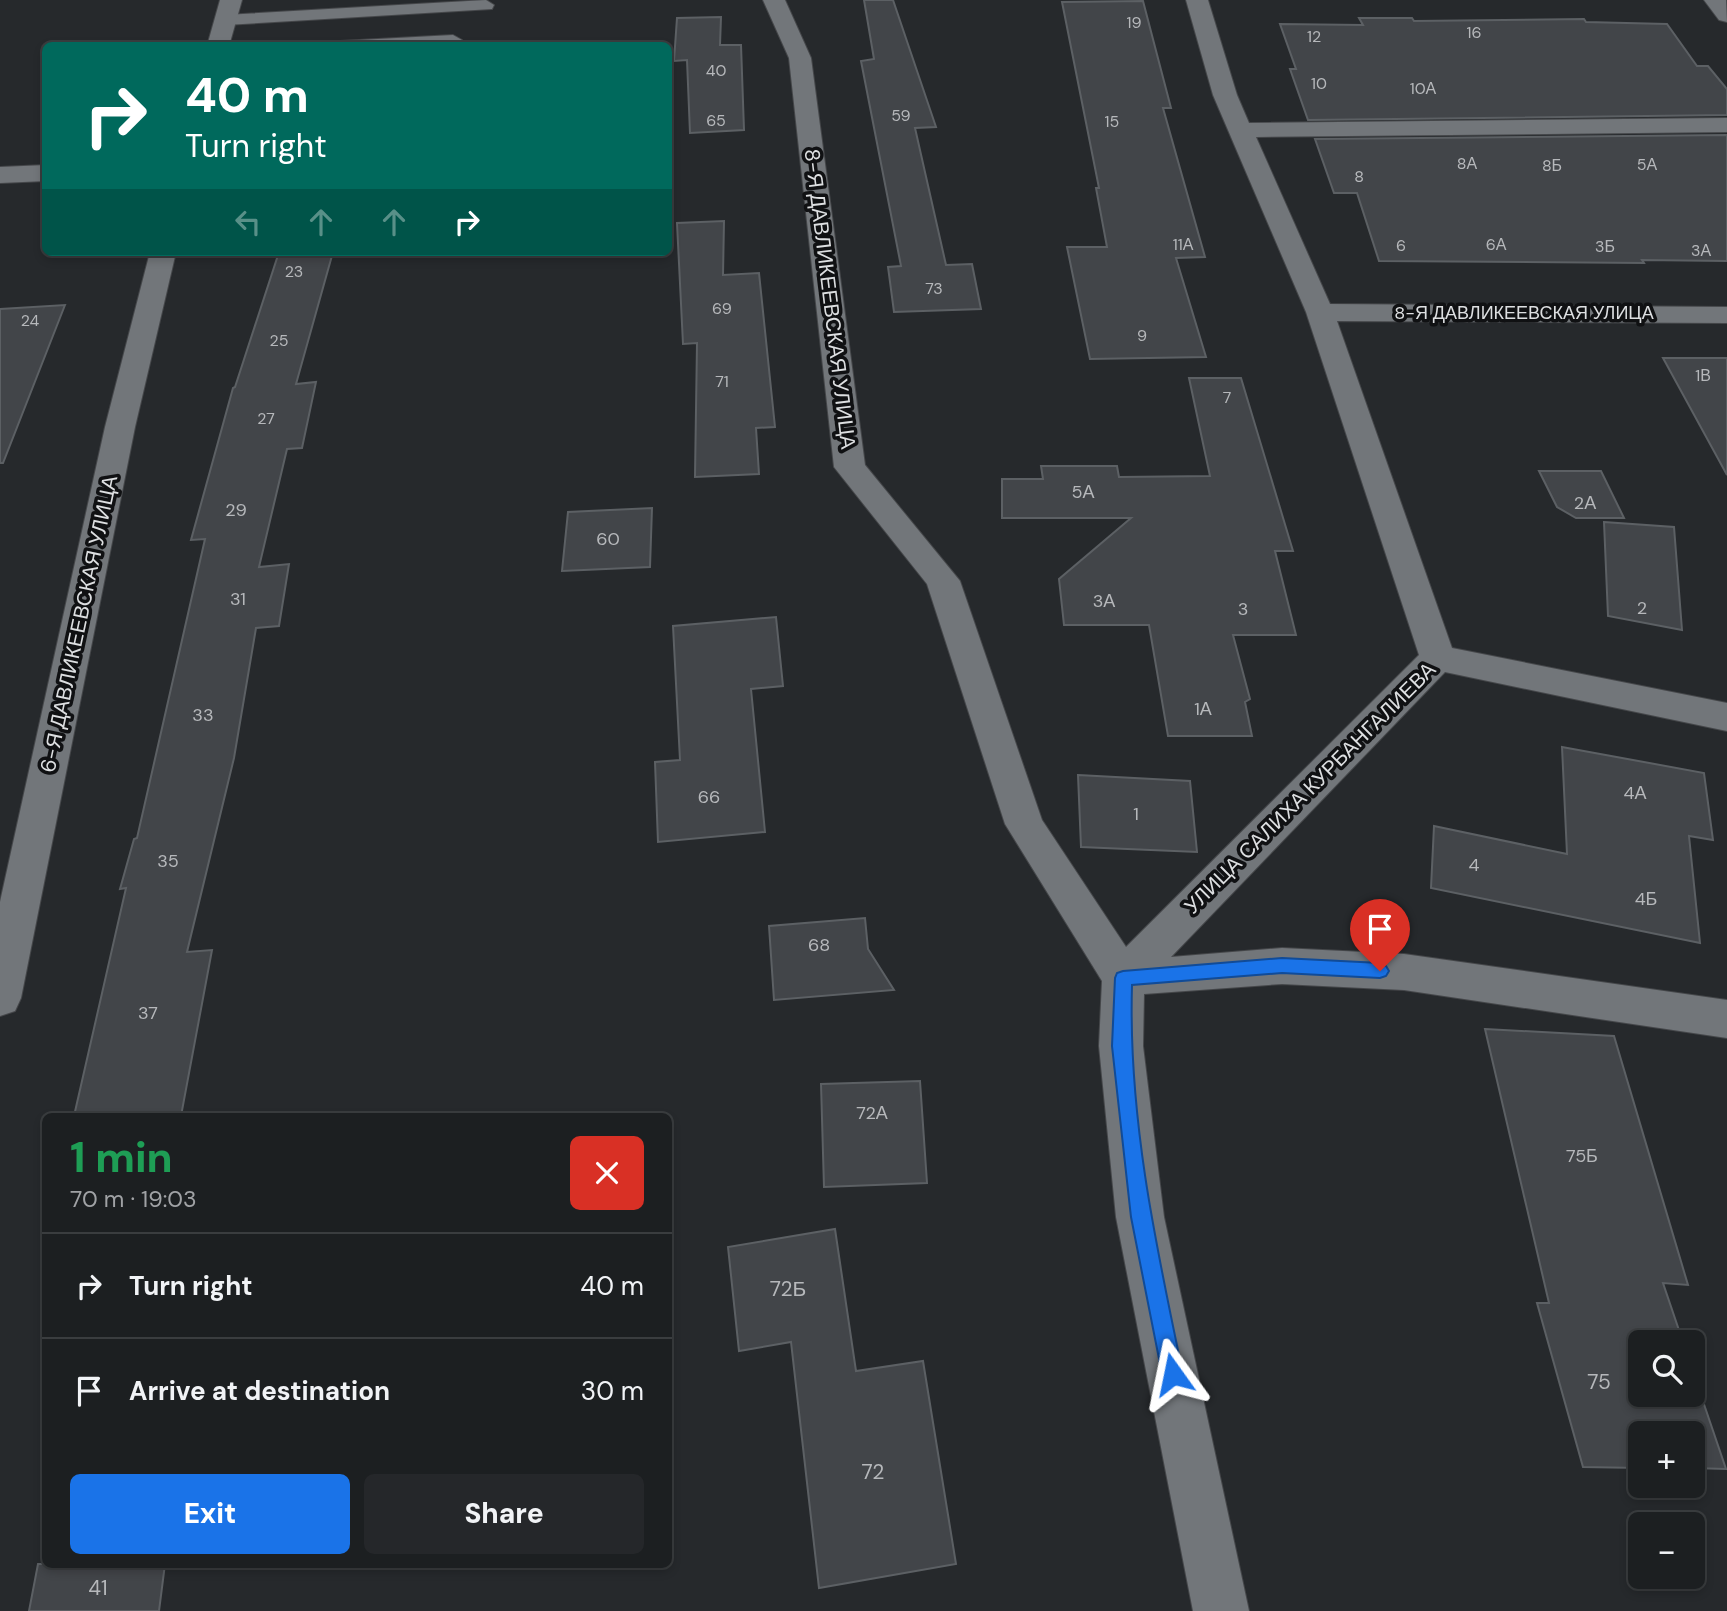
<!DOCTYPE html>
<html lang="en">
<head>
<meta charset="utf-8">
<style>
	:root { --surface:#1c1f21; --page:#25272a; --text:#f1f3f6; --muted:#a0a2a5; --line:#3a3d3f; --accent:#1a73e8 }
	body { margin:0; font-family:"DM Sans",sans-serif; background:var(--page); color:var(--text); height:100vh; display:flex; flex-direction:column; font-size:26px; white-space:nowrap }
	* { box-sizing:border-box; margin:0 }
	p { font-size:23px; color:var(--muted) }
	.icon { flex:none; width:38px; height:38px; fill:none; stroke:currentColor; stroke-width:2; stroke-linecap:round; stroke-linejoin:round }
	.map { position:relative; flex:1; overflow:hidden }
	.drawer { position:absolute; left:42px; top:1113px; width:630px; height:455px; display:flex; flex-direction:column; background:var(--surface); border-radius:10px; box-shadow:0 4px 10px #0003,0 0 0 2px var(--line) }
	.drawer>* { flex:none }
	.hud { position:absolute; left:42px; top:42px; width:630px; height:214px; border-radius:10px; box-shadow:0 4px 10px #0003,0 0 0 2px var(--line); background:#00695c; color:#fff; overflow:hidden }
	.controls { position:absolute; left:1628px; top:1330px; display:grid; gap:14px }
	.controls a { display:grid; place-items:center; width:77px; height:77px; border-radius:10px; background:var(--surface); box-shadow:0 4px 10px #0003,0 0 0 2px var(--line); font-size:35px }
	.pin { position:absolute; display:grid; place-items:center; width:60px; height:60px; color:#fff; margin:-72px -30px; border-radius:50% 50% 50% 0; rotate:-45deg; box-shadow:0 0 7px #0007 }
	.pin .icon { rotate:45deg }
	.me { position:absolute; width:77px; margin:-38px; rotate:348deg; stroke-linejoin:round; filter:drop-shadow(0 0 5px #0008) }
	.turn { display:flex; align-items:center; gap:24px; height:147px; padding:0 28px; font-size:32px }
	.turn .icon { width:91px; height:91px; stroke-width:2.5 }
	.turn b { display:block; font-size:49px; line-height:60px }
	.lanes { display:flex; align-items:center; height:66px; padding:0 28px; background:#0003; justify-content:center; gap:35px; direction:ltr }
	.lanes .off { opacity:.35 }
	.round { display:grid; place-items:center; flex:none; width:74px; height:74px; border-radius:10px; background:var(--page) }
	.head { display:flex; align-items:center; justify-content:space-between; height:119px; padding:0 28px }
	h1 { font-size:42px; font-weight:800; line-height:52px; color:#1e9e55 }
	.primary-button { display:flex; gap:14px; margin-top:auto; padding:14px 28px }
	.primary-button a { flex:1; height:80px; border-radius:10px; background:var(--accent); color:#fff; font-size:28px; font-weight:800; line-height:80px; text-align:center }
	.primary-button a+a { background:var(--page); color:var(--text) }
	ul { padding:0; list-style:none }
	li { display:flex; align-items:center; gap:21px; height:105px; padding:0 28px; border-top:2px solid var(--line) }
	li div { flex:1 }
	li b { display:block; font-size:26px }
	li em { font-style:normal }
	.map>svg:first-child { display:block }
</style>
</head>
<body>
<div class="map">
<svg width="1727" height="1611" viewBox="0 0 1727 1611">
	<rect width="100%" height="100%" fill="#26292c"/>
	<path fill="#424549" stroke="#5c6064" stroke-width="2" d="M864,0H893L936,127L915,128L946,265L972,264L981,309L894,312L888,267L901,266L861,61L874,59Z
		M1143,1L1171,108H1163L1205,257L1176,258L1206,357L1090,359L1067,247H1107L1096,188H1099L1062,2Z
		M721,17L720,45H741L744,130L690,133L687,60L674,61L677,18Z
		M1359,18H1412L1414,21L1584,19L1586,22L1667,24L1697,66H1708L1727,89V115L1308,120L1290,69H1296L1280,24L1363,25Z
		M1727,135V261L1642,260L1644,263L1379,261L1357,193H1334L1315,139Z
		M724,221L723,275L759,273L775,427L756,428L759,474L695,477L697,343L683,344L677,223Z
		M279,252H333L296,384L316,382L302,448L287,449L259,567L289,564L279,626L256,628L234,758L187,952L212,950L181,1116H74L126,888L120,889L134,839L137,838L205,539L191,540L233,388L235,387Z
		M65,305L3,463H0V309Z
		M1663,358H1727V475Z
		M1189,378H1241L1293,551H1275L1296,635H1233L1250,699L1245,702L1252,736H1168L1149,625H1064L1059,579L1131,518H1002V479H1043L1041,466H1117L1119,477L1210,476Z
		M1539,471H1601L1624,518H1576L1557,507Z
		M652,508L650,567L562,571L568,512Z
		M1604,522L1674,527L1682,630L1608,616Z
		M776,617L783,686L751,689L765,832L658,842L655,762L680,760L673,626Z
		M1562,747L1704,773L1713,840L1689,836L1700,943L1431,888L1434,826L1567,854Z
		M1078,775L1190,781L1197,852L1081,847Z
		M865,918L868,949L894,990L774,1000L769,926Z
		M1485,1029L1614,1036L1688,1285L1663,1283L1683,1342H1640V1395H1692V1369L1726,1469L1692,1468V1433H1640V1468L1583,1467L1537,1303H1549Z
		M920,1081L927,1183L824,1187L821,1084Z
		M835,1229L856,1371L923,1361L956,1564L819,1588L791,1342L739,1351L728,1247Z
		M38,1564H165L159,1611H29Z"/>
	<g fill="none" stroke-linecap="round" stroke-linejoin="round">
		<defs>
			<path id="lane" d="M486,0L494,5L492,9L225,25L217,20L225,15Z
				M453,35L462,40L459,44L332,46L340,41Z"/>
			<path id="street" d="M220,0H242L229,46H207Z
				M763,0H785L811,58L865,465L960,581L1042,820L1126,947L1419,655L1306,312L1213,95L1186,0H1208L1237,95L1249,123L1727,118V132L1256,137L1330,304L1727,307V323L1337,321L1452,648L1727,703V731L1445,672L1171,957L1282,948L1404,954L1727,1000V1038L1404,990L1282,984L1144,994L1143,1046L1164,1217L1249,1611H1193L1116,1217L1099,1046L1102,981L1005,824L927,584L834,467L789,58Z
				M1704,0H1726L1727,22L1719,20Z
				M46,165V181L0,183V167Z
				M150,252H176L135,427L21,998L15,1011L0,1016V902L105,427Z"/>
		</defs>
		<use href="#lane" stroke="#45474a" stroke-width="2"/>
		<use href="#street" stroke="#45474a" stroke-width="2"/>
		<use href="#lane" fill="#72767a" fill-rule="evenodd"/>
		<use href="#street" fill="#72767a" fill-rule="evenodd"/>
	</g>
	<path fill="#1a73e8" stroke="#114b97" stroke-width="2" d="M1282,958L1380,963L1386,966L1389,971L1386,976L1380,978L1282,973L1132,985C1128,1117 1156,1246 1183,1374L1180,1382L1173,1385L1165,1382L1162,1374L1131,1217L1112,1046L1115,978L1117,973L1123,971Z"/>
	<g text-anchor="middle" stroke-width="7" stroke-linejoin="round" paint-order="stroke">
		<g font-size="16" fill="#b6b8bb">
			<text x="1134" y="28">19</text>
			<text x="1474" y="38">16</text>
			<text x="1314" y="42">12</text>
			<text x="716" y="76">40</text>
			<text x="1319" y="89">10</text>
			<text x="1423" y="94">10А</text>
			<text x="901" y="121">59</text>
			<text x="716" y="126">65</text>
			<text x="1112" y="127">15</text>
			<text x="1467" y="169">8А</text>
			<text x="1647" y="170">5А</text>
			<text x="1552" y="171">8Б</text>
			<text x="1359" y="182">8</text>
			<text x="1183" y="250">11А</text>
			<text x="1496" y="250">6А</text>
			<text x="1401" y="251">6</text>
			<text x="1605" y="252">3Б</text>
			<text x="1701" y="256">3А</text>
			<text x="294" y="277">23</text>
			<text x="934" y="294">73</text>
			<text x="722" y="314">69</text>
			<text x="30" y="326">24</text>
			<text x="1142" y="341">9</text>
			<text x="279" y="346">25</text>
			<text x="1703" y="381">1В</text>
			<text x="722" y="387">71</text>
			<text x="1227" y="403">7</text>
			<text x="266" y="424">27</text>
		</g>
		<g font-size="18" fill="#dddfe1" stroke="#101113">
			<text x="1524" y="319">8-Я ДАВЛИКЕЕВСКАЯ УЛИЦА</text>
		</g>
		<g font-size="18" fill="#b6b8bb">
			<text x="1083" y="498">5А</text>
			<text x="1585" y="509">2А</text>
			<text x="236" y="516">29</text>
			<text x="608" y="545">60</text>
			<text x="238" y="605">31</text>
			<text x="1104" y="607">3А</text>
			<text x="1642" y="614">2</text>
			<text x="1243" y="615">3</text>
			<text x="1203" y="715">1А</text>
			<text x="203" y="721">33</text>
			<text x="1635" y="799">4А</text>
			<text x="709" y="803">66</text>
			<text x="1136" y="820">1</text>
			<text x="168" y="867">35</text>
			<text x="1474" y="871">4</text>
			<text x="1646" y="905">4Б</text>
			<text x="819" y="951">68</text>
			<text x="148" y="1019">37</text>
			<text x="872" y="1119">72А</text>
			<text x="1582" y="1162">75Б</text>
		</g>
		<g font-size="21" fill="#dddfe1" stroke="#101113">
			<text transform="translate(830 299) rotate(83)" y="7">8-Я ДАВЛИКЕЕВСКАЯ УЛИЦА</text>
			<text transform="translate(79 624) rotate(-78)" y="7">6-Я ДАВЛИКЕЕВСКАЯ УЛИЦА</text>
			<text transform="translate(1310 788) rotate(-45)" y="7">УЛИЦА САЛИХА КУРБАНГАЛИЕВА</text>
		</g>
		<g font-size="21" fill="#b6b8bb">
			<text x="788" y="1296">72Б</text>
			<text x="1599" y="1389">75</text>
			<text x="873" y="1479">72</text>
			<text x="98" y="1595">41</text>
		</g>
	</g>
</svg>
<div class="controls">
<a><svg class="icon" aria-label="search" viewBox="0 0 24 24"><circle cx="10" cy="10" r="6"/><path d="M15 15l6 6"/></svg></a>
<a>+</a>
<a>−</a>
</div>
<div class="pin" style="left:1380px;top:971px;background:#d93025"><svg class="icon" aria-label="arrive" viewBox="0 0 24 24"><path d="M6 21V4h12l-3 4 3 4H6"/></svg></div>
<svg class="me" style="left:1173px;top:1374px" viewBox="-20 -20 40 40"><path d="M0-17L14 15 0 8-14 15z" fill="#1a73e8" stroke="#fff" stroke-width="4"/></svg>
<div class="hud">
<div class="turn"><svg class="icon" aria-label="right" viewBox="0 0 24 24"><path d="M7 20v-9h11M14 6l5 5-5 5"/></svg><div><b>40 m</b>Turn right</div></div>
<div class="lanes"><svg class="icon off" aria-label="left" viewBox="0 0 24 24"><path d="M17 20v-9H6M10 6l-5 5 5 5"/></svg><svg class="icon off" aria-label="ahead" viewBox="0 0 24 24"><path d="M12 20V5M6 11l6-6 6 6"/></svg><svg class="icon off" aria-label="ahead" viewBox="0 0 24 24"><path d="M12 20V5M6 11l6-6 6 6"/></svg><svg class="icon" aria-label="right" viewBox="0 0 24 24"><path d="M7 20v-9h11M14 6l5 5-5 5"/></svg></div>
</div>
<section class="drawer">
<div class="head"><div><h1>1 min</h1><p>70 m · 19:03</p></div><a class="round" style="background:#d93025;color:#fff"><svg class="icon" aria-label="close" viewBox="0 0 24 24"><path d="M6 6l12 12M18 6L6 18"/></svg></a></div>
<ul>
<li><svg class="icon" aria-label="right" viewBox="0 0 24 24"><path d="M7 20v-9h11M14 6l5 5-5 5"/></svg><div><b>Turn right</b></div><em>40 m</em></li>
<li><svg class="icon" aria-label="arrive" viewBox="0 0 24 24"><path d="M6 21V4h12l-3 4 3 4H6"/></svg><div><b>Arrive at destination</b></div><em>30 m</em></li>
</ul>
<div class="primary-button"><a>Exit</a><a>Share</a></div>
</section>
</div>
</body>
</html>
